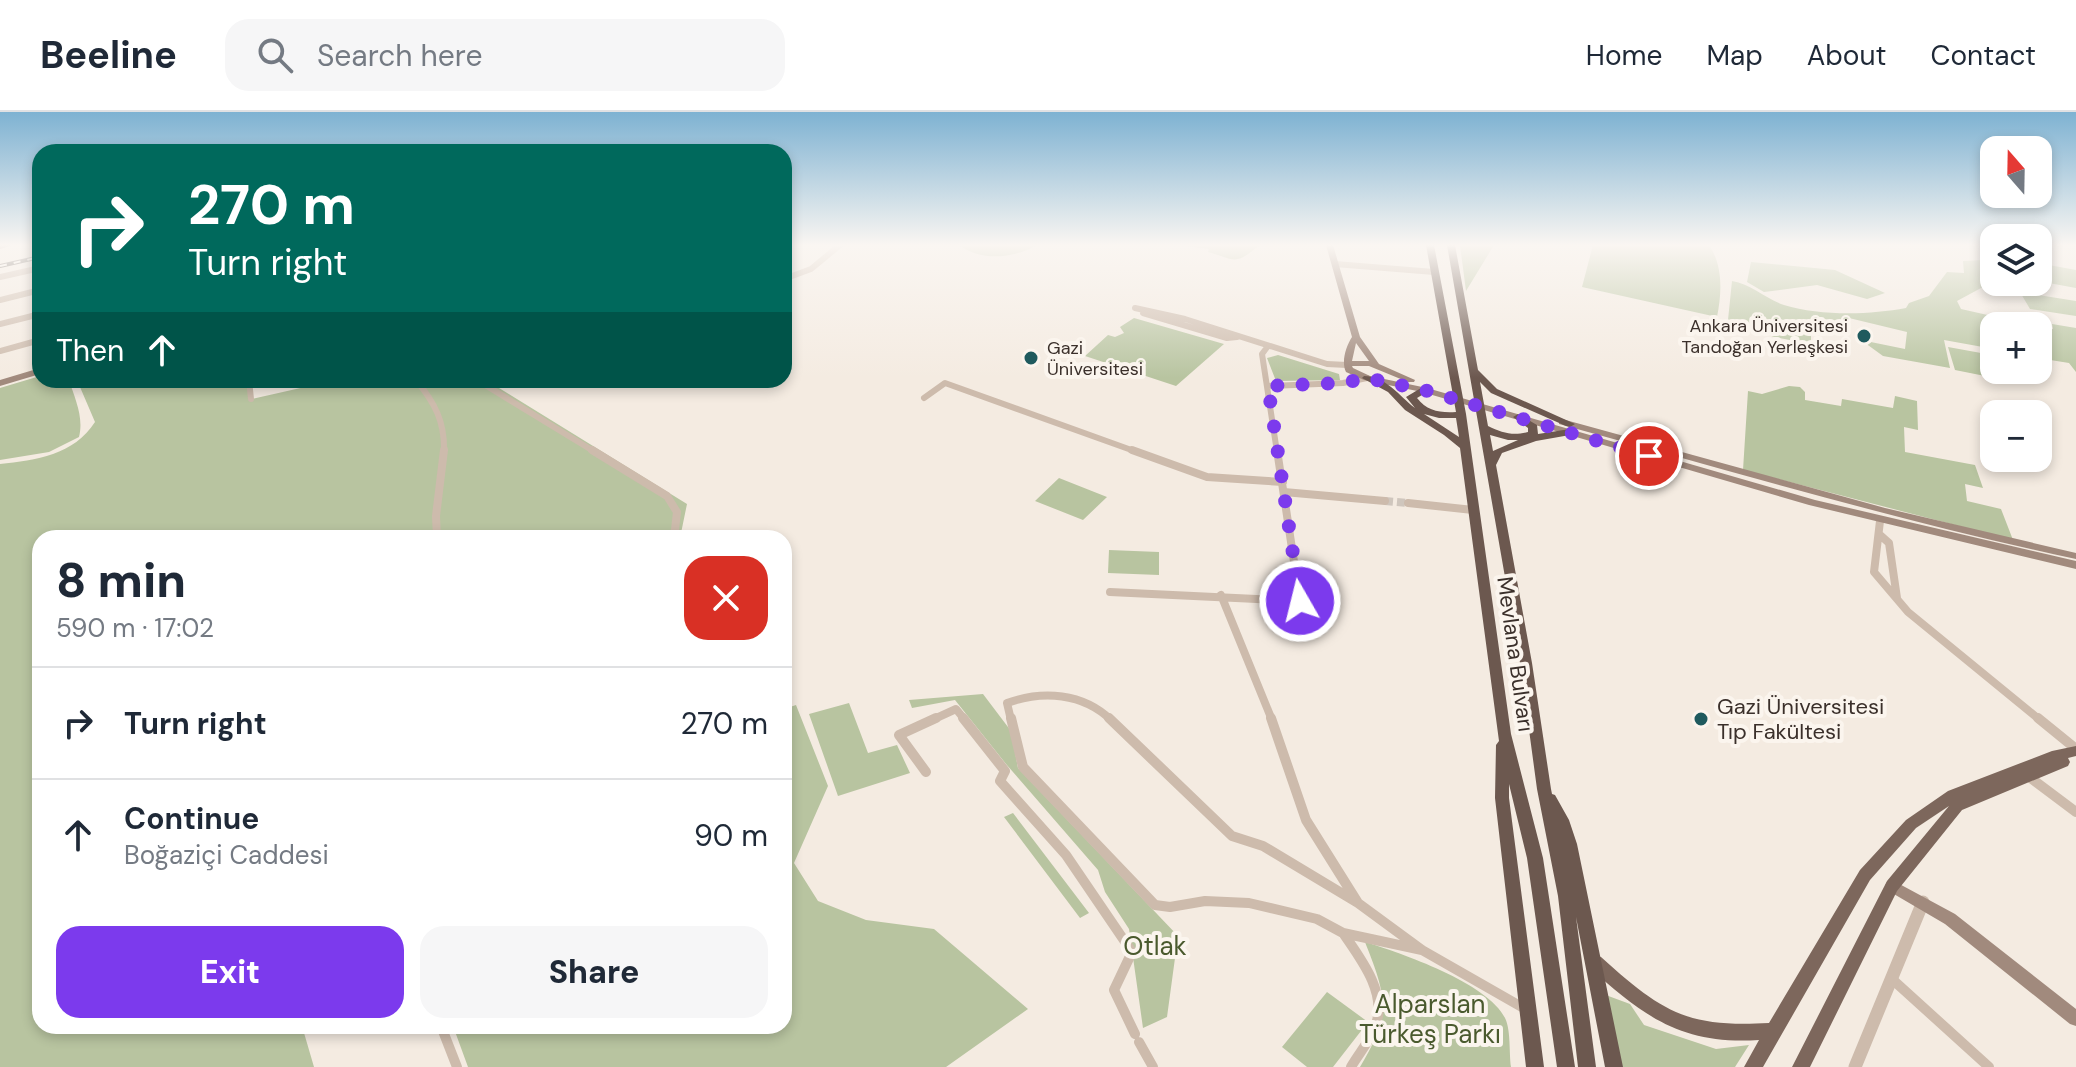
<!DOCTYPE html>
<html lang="en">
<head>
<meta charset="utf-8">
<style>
	:root { --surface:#fff; --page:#f6f6f7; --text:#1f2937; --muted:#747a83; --line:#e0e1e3; --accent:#7c3aed }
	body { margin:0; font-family:"DM Sans",sans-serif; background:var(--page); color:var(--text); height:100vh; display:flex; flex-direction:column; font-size:30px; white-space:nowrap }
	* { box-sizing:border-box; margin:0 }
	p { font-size:26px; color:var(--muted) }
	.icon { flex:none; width:44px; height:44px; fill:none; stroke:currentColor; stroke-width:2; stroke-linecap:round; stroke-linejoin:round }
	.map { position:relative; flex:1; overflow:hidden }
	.drawer { position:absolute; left:32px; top:418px; width:760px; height:504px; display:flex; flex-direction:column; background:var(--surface); border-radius:24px; box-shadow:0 4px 12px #0003 }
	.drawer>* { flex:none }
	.top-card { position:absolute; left:32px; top:32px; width:760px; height:244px; border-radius:24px; box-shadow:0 4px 12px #0003; background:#00695c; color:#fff; overflow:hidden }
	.needle { width:52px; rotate:340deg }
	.controls { position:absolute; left:1980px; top:24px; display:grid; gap:16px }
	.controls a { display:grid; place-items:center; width:72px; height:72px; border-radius:16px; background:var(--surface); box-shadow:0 4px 12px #0003; font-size:40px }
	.pin { position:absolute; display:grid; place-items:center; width:68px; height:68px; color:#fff; margin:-34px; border:4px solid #fff; border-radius:50%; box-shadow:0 2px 8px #0007 }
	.me { position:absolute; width:88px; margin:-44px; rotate:352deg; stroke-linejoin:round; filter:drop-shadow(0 0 6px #0008) }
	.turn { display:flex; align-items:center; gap:28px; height:168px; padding:0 24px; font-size:36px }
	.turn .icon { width:104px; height:104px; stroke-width:2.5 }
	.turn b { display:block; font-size:56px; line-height:68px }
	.then { display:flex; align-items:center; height:76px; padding:0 24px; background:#0003; gap:16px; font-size:30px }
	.round { display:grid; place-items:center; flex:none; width:84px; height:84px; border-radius:24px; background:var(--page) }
	.head { display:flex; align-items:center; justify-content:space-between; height:136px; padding:0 24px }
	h1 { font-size:48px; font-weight:800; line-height:60px }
	.button { display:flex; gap:16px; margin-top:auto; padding:16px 24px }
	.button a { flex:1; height:92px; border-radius:24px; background:var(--accent); color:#fff; font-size:32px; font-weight:800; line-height:92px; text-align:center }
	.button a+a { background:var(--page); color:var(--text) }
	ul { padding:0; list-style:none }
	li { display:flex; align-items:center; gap:24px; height:112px; padding:0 24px; border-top:2px solid var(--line) }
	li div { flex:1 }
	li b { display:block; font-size:30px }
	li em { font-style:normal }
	header { display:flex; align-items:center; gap:48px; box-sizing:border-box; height:112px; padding:0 40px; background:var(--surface); border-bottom:2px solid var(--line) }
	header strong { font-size:38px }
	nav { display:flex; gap:44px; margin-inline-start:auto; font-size:28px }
	.search { width:560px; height:72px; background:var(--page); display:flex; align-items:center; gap:20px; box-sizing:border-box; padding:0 28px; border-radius:24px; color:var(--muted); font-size:30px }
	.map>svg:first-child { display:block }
</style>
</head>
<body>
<header>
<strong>Beeline</strong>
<div class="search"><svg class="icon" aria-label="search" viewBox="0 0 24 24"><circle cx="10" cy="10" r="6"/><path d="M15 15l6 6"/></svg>Search here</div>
<nav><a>Home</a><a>Map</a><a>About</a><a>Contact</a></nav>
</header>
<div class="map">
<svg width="2076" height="955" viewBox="0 0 2076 955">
	<rect width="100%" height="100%" fill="#f4ebe1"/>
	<path fill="#b8c4a0" d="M959,133H1037C1015,146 981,150 959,133Z
		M1179,133H1260C1234,154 1236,148 1208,140L1209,137Z
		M1460,133H1494L1466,179Z
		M1593,133H1709C1723,154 1722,180 1717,205L1582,175Z
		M1984,148L1994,151V169L1957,189L1961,197L2036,214H1994V237L1944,228L1950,256L1883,244L1861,228L1905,237L1907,220L1849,206L1848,212L1813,205L1812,210L1796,208L1797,220L1811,224V232L1774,225L1728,208L1732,169C1751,172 1766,187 1784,193C1820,204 1869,203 1906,196L1909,191L1929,184L1947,160L1964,161L1963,149Z
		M1751,150L1835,158L1885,181L1867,187L1817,173L1764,180L1747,170Z
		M2038,151L2076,158V176L2038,169Z
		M2020,180L2076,189V204L2030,197Z
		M1134,206L1224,232L1176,274L1085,244L1108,223L1115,225L1124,221L1120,215Z
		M2052,212L2076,216V260L2069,251L2038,246V214L2053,217Z
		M1948,235L1992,243L1994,258H1997L2000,267L1955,258Z
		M1278,243L1339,262L1340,268L1276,269L1267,246Z
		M40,264V268H69C75,287 84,305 79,325L49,340L0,348V276Z
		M77,268H249L252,287L336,268H486L687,392L680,426H40V914H302L314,955H0V352C36,348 74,343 95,310Z
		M1789,274L1800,275L1805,280V288L1841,294L1842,287L1893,296L1895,284L1917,289L1918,318L1904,315L1905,340L1975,353L1983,376L1965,372L1967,389L2001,397L2013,428L1743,358L1748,279L1762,282Z
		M1059,366L1107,385L1083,408L1035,389Z
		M1109,438L1159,440V463L1108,461Z
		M983,582L1011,619L1018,656L1178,824L1167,905L1143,916L1129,817L1105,780L1098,758L1006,652L955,588L912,596L909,588Z
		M849,591L868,641L897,633L910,661L838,684L809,602Z
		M796,593L828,674L794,751L818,789L866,808L934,817L1028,897L946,955H468L453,914H784V597Z
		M1013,701L1089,801L1080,806L1004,705Z
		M1365,830C1401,841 1488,871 1505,906C1511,918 1509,941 1511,955H1360C1392,902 1387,886 1365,830Z
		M1327,880L1368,910L1333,955H1307L1282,935Z
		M1603,882L1630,892L1644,913L1716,937L1749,933L1735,955H1617Z"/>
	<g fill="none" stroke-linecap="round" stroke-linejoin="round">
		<path stroke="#cfc6bd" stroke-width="8" stroke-dasharray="8 4" stroke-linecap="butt" d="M1385,389L1408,391"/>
		<path stroke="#cdbbac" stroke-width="6" d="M1335,152L1434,160
			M0,165L40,156
			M784,167L811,157L840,133
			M0,188L40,178
			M1135,196L1185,207L1327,252L1347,253
			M1143,201L1227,226L1237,225
			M0,212L40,202
			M1268,234L1262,242L1277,340
			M0,239L40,228
			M249,268L251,287
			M416,268C435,291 445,310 444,340
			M477,268L595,340
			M1268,274L1343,271L1367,266
			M924,286L945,271L1137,340"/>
		<path stroke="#cdbbac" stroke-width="8" d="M592,338L667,384L677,400L674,426
			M1132,338L1207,365L1283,370
			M1277,338L1300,489
			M1284,380L1385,389
			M1408,391L1473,398
			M1880,409L1874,460L1908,500L2040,608
			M1880,423L1889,431L1897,486
			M437,426L436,404L444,338
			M1110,480L1300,489L1327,512
			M1221,483L1272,608
			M932,608L956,597L965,608
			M1011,608L1007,591C1043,578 1083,581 1111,608"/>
		<path stroke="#cdbbac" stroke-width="10" d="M963,606L1005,659L1000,669L1066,743L1132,840L1114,878L1135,922
			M1011,606L1023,655L1155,793L1170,795L1205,789L1249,791L1317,807L1343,821L1422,838
			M1109,606L1232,724L1263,734L1358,791
			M1271,606L1306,708L1358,791L1422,838L1527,898
			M2038,606L2076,637
			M926,660L899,623L936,606
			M2028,664L2076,700
			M1343,821C1360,846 1387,880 1376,912C1371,928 1359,941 1351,955
			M1893,868L1989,955
			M441,914L457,955
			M1139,930L1153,955"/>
		<path stroke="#cdbbac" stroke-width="13" d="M1855,955L1923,790"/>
		<path fill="#a18a7d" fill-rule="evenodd" d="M1326,133H1333L1360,225L1379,252L1415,268L1414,270H1408L1369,254H1352L1353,256L1370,264L1427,276L1815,388L2076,449V457L1809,393L1422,280L1364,268L1346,260C1341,250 1346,234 1352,225ZM1356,231L1369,249H1352Z
			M40,256V262L0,274V268Z
			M1562,307L1885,396L2076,441V447C1902,410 1731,359 1559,312V308Z
			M1892,768L1955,802L2076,897V914L2070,912L1945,812L1887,778L1885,774L1887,770Z"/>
		<path fill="#7d675c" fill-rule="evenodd" d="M0,133H14L0,137Z
			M2076,634V644L2068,646L2070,650L2068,654L1962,698L1897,779L1810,955H1792L1887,769L1949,694L1916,716L1870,768L1763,955H1744L1759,928C1682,933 1644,905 1589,855L1587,850L1589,845L1595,843L1601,845C1661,899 1686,916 1769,911L1860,758L1906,708L1948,679L2052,639Z"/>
		<path fill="#6c584f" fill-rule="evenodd" d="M1426,133H1434L1466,302L1511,622L1543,746L1575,955H1557L1527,746L1509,672V686L1544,955H1526L1495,686L1496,633L1499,629L1460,336L1444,323L1405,298L1388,280L1362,266L1364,264C1386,264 1399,284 1415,296L1406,285L1421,276H1427V280L1417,286C1427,299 1440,301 1456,300ZM1424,302L1439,306H1456L1459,325Z
			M1447,133H1455L1478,258L1497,277L1575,312L1570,315L1566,314L1491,281L1480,270L1488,314C1502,321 1513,324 1528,320V316L1513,305L1518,302L1537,313L1538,322L1570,317L1575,320L1570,323L1536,329L1502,341L1496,353L1532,551L1551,677L1552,682L1555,683L1569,708L1577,732L1623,955H1605L1576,805L1596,955H1578L1558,784L1537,677L1520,551ZM1490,323L1508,328H1518L1493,339Z"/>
		<defs>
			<path id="rail" d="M0,154L40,145"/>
		</defs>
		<use href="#rail" stroke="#3b302b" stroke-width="4"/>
		<use href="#rail" stroke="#fbf5ee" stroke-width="2" stroke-dasharray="7" stroke-linecap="butt"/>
	</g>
	<linearGradient id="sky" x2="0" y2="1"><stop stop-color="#7eb2d2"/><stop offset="0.5" stop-color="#faf6f2"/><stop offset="1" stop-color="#faf6f2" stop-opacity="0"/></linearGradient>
	<rect width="2076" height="266" fill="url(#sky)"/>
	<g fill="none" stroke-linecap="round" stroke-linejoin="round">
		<path stroke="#7c3aed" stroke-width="14" stroke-dasharray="0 25.2" d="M1300,489L1268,274L1343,271L1367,266L1424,278L1649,344"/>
	</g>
	<g fill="#1f5a5e" stroke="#fbf5ee" stroke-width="3">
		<circle cx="1864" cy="224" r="8"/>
		<circle cx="1031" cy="246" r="8"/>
		<circle cx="1701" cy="607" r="8"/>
	</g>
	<g text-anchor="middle" stroke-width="8" stroke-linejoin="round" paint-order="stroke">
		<g font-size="18" fill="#3b302b" stroke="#fbf5ee" text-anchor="end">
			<text x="1848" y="220">Ankara Üniversitesi<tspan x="1848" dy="21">Tandoğan Yerleşkesi</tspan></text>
			<text x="1047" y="242" text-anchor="start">Gazi<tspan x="1047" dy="21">Üniversitesi</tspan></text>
		</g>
		<g font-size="22" fill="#3b302b" stroke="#fbf5ee">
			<text transform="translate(1516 542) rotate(82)" y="8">Mevlana Bulvarı</text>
		</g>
		<g font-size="22" fill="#3b302b" stroke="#fbf5ee" text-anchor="start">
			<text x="1717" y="602">Gazi Üniversitesi<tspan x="1717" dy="25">Tıp Fakültesi</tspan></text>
		</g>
		<g font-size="26" fill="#4a5a2e" stroke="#fbf5ee">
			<text x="1155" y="843">Otlak</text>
			<text x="1430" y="901">Alparslan<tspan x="1430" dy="30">Türkeş Parkı</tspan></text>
		</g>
	</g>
</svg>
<div class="controls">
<a><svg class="needle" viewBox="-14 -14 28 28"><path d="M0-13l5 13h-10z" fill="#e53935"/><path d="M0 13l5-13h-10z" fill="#747a83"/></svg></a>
<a><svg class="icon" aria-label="layers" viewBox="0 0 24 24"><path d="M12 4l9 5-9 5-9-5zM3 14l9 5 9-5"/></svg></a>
<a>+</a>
<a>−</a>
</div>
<div class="pin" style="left:1649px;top:344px;background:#d93025"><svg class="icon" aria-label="arrive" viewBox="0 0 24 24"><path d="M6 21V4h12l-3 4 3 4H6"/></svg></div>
<svg class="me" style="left:1300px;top:489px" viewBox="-20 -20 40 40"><circle r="17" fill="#7c3aed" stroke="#fff" stroke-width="3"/><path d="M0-11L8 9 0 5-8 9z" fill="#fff"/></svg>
<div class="top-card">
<div class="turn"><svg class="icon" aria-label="right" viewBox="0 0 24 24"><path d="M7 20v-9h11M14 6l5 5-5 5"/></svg><div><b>270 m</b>Turn right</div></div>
<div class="then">Then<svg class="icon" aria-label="ahead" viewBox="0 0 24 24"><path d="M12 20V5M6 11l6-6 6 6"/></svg></div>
</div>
<section class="drawer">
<div class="head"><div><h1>8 min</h1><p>590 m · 17:02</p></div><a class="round" style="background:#d93025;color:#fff"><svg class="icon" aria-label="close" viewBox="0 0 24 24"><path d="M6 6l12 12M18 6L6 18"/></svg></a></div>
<ul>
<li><svg class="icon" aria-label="right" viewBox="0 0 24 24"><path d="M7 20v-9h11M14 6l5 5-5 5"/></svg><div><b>Turn right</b></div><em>270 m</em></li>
<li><svg class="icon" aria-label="ahead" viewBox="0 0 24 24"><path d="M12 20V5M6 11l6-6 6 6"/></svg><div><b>Continue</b><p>Boğaziçi Caddesi</p></div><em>90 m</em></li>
</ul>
<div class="button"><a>Exit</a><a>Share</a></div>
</section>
</div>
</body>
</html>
